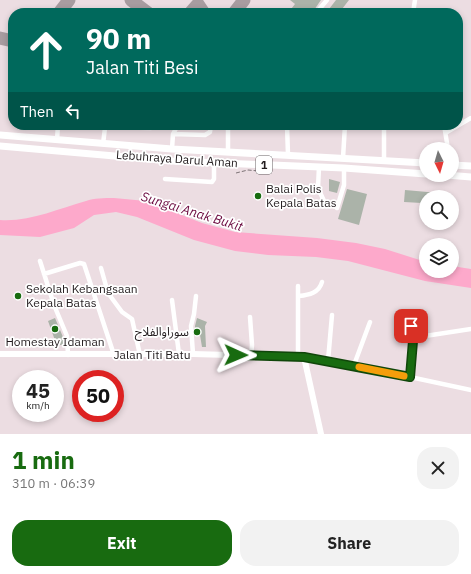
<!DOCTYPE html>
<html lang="en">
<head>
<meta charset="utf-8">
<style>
	:root { --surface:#fff; --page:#f2f2f2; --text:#222; --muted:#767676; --accent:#186b10 }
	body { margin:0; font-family:"IBM Plex Sans","Noto Sans Arabic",sans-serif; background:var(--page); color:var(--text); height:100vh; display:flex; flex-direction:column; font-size:15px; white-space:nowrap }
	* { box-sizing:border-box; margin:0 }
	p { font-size:13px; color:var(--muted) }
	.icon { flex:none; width:22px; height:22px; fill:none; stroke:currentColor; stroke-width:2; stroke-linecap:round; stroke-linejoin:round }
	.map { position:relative; height:434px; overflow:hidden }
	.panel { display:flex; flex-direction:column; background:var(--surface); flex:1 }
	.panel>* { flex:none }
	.banner { position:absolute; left:8px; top:8px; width:455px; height:122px; border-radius:16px; box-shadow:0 2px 6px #0003; background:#00695c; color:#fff; overflow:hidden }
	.needle { width:26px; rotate:175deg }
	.controls { position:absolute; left:419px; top:142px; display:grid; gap:8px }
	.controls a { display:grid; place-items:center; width:40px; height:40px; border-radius:50%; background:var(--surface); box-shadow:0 2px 6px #0003; font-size:20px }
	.speed { position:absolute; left:12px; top:370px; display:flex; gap:8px; font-size:20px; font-weight:700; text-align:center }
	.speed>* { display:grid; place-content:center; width:52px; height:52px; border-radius:50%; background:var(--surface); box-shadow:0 2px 6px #0003; line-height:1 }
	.speed small { font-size:10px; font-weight:400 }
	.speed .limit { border:6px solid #d22; background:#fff; color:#111 }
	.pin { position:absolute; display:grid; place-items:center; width:34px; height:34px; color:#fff; margin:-17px; border-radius:8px; box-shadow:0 2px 6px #0006 }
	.me { position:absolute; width:44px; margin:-22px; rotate:91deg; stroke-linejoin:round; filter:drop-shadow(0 0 3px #0008) }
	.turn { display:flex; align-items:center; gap:14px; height:84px; padding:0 12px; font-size:18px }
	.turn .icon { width:52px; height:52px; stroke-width:2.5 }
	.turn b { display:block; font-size:28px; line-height:34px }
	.then { display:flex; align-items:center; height:38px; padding:0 12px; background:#0003; gap:8px; font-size:15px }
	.round { display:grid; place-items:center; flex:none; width:42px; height:42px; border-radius:16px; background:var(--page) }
	.overview { display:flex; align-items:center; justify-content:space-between; height:68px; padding:0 12px }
	h1 { font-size:24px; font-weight:800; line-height:30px; color:var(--accent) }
	.primary-button { display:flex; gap:8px; margin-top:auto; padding:8px 12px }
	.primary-button a { flex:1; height:46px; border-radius:16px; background:var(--accent); color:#fff; font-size:16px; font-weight:800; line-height:46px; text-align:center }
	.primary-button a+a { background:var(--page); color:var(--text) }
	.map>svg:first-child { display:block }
</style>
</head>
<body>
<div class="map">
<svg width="471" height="434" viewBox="0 0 471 434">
	<rect width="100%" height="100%" fill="#ecdde2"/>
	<path fill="#fda9cb" d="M114,198L146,201L202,223L235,232L317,238L356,243L385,249L426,262V271H452V266L471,269V288L425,281L348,261L316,257L268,255L235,251L194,240L137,217L116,212L94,215L74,228L40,237L0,235V220C30,222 57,209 86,201C94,198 104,198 114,198Z"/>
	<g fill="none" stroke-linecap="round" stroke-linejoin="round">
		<path stroke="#a89ca0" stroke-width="13" d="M131,0L148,13
			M59,13L69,0
			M190,13L198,4L204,13
			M234,13L244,0
			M0,38L13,41"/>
	</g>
	<path fill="#abb3a9" d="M290,0H321L312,13H288L295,4Z
		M336,0H349L339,13H326Z
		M329,179L340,182L337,193L329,191Z
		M347,189L367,194L359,225L338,219Z
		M405,190L450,194V197H426V206H422V203L404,202Z
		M55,318L63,337L64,344L57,346L48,321Z
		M197,318L207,322L205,326L206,347H202L200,335L195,333V326Z"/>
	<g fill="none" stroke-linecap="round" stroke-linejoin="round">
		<path stroke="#7e7477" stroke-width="1" stroke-dasharray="4 2" stroke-linecap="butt" d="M236,173L248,170L259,171"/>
		<path stroke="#fff" stroke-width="4.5" d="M316,13L327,0
			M413,13L415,0
			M287,125L288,155
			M384,125V160
			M444,125L448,149
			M447,132L471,118
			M173,134L205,135L210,132L211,125
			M57,140L58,125
			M103,144L105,128L107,127L151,128
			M172,149L173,134L178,125
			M228,152V125
			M343,158L345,125
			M319,167L318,188L324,201
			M165,179L212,182L214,179V163
			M337,208L344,185V168
			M40,261L54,305L67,336L68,355
			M101,268L108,293L122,312L132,319L140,355
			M44,274L80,263L84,264L114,355
			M298,286V357
			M299,296C309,295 319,293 322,282
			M172,300L179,354
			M250,317L252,345L251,356
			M412,338L471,329
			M193,354L191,326L194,314L196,296
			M304,357L354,365L471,390
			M328,361L332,315
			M354,365L370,322
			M410,377L413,341L411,318"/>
		<path stroke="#fff" stroke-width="6" d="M0,354H193L304,357L321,434"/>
		<path stroke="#fff" stroke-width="7" d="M0,135L172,149L426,163
			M0,146L172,161L344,168L426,174
			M452,165L471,166
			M447,175L471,177"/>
	</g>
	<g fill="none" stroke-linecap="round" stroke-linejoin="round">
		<defs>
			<path id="route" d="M236,355L304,357L410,377L413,341L411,326"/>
		</defs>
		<use href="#route" stroke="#10460a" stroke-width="10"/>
		<use href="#route" stroke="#186b10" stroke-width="7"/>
		<path stroke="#f59e0b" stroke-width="7" d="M359,367L404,376"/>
	</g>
	<g fill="#186b10" stroke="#fff" stroke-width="1.5">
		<circle cx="258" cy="196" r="4"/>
		<circle cx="18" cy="296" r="4"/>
		<circle cx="55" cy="329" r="4"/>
		<circle cx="197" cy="332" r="4"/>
	</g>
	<g text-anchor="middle" stroke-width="3.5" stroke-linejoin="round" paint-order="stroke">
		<rect fill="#fff" stroke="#645f61" stroke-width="1" x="256" y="156" width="16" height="18" rx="3"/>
		<g font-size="11" font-weight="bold" fill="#211b1d">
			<text x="264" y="169">1</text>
		</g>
		<g font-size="12" fill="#211b1d" stroke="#fff">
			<text transform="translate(177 159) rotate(4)" y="4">Lebuhraya Darul Aman</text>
			<text x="152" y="359">Jalan Titi Batu</text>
		</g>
		<g font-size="12" fill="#211b1d" stroke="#fff" text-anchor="start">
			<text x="266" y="193">Balai Polis<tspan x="266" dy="14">Kepala Batas</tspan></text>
			<text x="26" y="293">Sekolah Kebangsaan<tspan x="26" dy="14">Kepala Batas</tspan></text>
			<text x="189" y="336" text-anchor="end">سوراوالفلاح</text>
			<text x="55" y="346" text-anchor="middle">Homestay Idaman</text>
		</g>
		<g font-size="13" font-style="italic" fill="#6a083e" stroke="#fff">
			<text transform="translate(192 211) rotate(17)" y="5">Sungai Anak Bukit</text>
		</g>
	</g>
</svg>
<div class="controls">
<a><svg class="needle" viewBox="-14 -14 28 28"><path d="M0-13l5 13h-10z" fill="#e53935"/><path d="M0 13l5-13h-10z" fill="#767676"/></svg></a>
<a><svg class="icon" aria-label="search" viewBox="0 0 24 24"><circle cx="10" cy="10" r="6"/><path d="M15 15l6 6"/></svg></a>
<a><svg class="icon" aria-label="layers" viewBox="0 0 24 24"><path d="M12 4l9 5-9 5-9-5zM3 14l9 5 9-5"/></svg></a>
</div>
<div class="speed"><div>45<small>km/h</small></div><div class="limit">50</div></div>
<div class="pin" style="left:411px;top:326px;background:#d93025"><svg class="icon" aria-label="arrive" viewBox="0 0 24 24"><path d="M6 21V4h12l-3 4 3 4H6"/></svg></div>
<svg class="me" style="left:236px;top:355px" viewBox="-20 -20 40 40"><path d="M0-17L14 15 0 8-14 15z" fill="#186b10" stroke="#fff" stroke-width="4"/></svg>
<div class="banner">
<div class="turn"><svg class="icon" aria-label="ahead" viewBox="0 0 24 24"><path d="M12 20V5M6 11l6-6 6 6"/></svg><div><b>90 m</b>Jalan Titi Besi</div></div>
<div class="then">Then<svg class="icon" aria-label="left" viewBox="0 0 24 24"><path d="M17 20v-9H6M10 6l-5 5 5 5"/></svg></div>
</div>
</div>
<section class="panel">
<div class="overview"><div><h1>1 min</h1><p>310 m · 06:39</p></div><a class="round"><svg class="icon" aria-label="close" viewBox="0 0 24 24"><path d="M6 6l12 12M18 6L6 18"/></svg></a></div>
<div class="primary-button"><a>Exit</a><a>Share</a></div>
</section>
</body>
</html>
